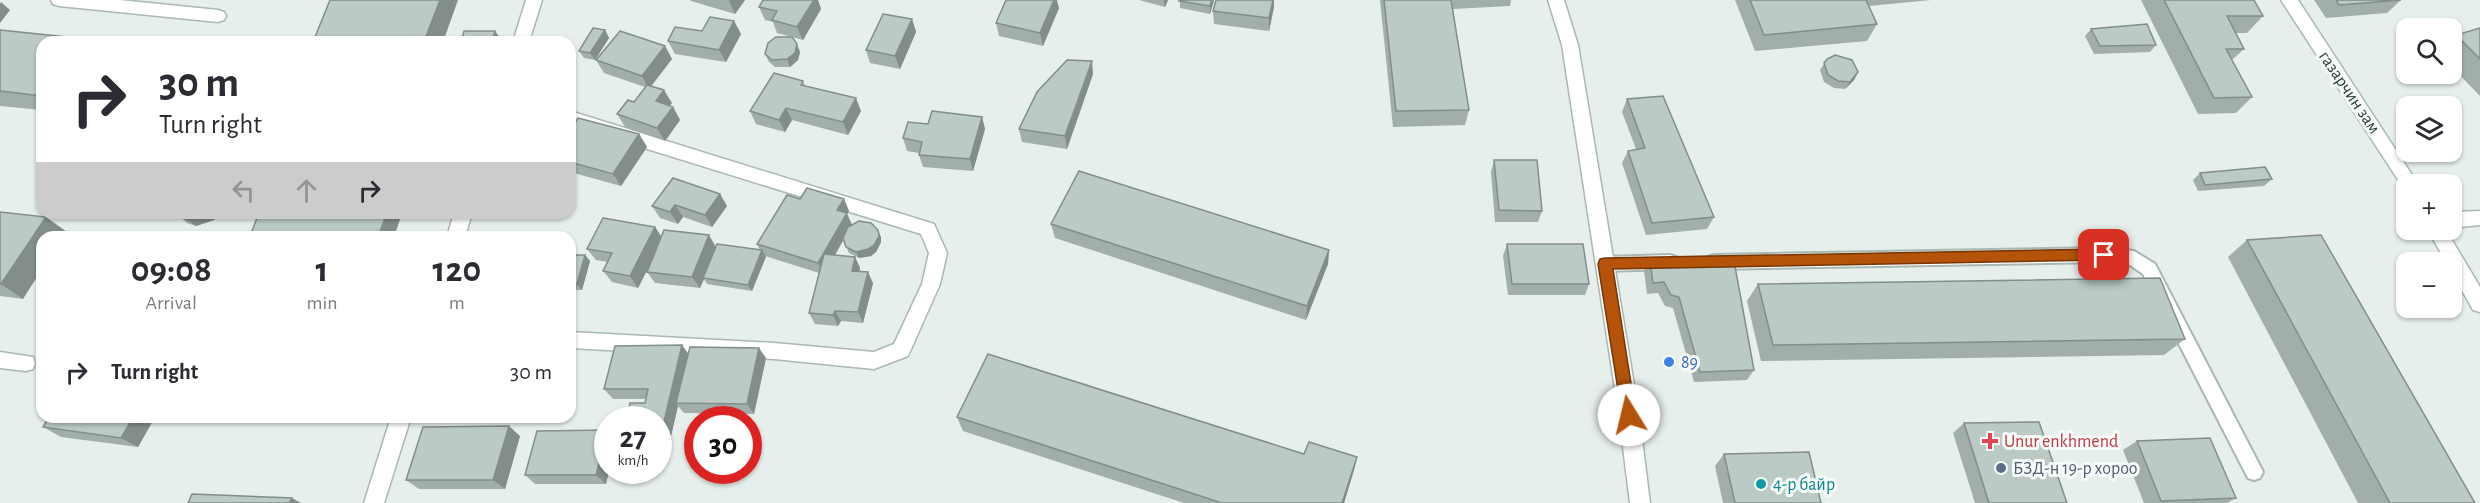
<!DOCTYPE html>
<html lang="en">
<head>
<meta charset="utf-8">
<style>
	:root { --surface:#fff; --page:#f2f2f3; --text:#2b2b33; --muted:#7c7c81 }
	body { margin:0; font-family:"Alegreya Sans",sans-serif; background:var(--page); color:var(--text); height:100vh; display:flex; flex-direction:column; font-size:22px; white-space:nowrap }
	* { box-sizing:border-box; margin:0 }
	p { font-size:20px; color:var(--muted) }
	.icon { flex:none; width:33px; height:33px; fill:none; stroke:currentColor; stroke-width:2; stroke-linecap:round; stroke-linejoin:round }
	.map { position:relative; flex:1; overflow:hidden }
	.drawer { position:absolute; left:36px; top:231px; width:540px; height:192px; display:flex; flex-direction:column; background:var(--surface); border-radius:18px; box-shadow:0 2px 4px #0004 }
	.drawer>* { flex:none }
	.top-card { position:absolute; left:36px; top:36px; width:540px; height:183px; border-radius:18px; box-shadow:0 2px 4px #0004; background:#fff; color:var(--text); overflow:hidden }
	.tools { position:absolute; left:2396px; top:18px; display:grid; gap:12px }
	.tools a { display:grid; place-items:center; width:66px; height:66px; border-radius:12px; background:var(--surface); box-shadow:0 2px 4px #0004; font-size:30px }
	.speed { position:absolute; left:594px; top:406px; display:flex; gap:12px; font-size:30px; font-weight:700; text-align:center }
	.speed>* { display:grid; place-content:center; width:78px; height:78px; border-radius:50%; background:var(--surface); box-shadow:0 2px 4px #0004; line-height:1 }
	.speed small { font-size:15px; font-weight:400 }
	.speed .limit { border:9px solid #d22; background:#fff; color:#111 }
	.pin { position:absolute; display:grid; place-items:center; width:51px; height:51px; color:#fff; margin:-26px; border-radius:12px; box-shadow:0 3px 9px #0006 }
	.me { position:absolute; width:66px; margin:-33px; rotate:351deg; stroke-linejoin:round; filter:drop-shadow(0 0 4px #0008) }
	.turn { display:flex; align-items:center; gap:21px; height:126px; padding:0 24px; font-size:27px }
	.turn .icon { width:78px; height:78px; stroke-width:2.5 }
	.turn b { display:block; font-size:42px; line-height:51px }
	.lanes { display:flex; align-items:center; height:57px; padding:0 24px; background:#0003; justify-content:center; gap:30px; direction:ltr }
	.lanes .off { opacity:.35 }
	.eta { display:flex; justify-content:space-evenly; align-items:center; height:102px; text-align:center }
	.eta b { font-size:36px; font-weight:700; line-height:42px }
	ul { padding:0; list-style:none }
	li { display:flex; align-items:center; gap:18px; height:78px; padding:0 24px }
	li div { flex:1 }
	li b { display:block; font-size:22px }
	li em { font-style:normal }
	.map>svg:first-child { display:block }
</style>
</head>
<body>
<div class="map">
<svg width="2480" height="503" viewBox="0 0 2480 503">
	<rect width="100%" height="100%" fill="#e6efeb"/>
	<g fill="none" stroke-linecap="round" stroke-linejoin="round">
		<defs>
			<path id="lane" d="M2104,248L2134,251L2155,264L2260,466L2263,472L2260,478L2254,480L2248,478L2143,274L2130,265L2104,262L1714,269L1708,267L1706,262L1708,257L1714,255Z
				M1670,255L1676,257L1678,262L1676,267L1670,269L1605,271L1599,269L1597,264L1599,259L1605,257Z"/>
			<path id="street" d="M51,0H120L218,10L224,12L226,16L224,20L218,22L59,6L53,4Z
				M526,0H542L529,42H513Z
				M1548,0H1564L1578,45L1639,415L1650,503H1630L1619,415L1562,45Z
				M2281,0H2298L2418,184H2406V190L2404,189Z
				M570,111L934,224L947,253L940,284L908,356L874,369L774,359L570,348V332L774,343L874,352L894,344L922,284L929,253L921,234L570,125Z
				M2480,211V225L2451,228V212Z
				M454,213H472L465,237H447Z
				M2428,230H2446L2480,287V312L2473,310L2451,271V262H2446Z
				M0,352L33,357L35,363L33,369L26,371L0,368Z
				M391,417H411L384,503H364Z"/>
		</defs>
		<use href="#lane" stroke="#a8b8b2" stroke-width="4"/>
		<use href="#street" stroke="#a8b8b2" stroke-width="3"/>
		<use href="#lane" fill="#fff" fill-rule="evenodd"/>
		<use href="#street" fill="#fff" fill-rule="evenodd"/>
	</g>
	<path fill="#a1aea9" d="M690,0H745L735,14L691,1Z
		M763,0H818L821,9L803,40L777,33L773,22L765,20L759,7Z
		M1139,0H1168L1165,7Z
		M1180,0H1214V1L1210,14L1180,8Z
		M1216,0H1274V7L1269,31L1214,24L1213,11Z
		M1380,0H1511L1510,6L1453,9L1469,110L1465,125L1393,127Z
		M1735,0H1931L1869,6L1877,24L1867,41L1755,51Z
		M2141,0H2254L2263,16L2247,33H2236L2244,49L2232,60L2252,97L2236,113L2198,114Z
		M2314,0H2401L2387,13L2326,18Z
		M1059,8L1043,46L999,36L996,23Z
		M912,19L916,32L900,69L870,63L866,50Z
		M734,21L741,34L726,62L675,54L668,41Z
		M2480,28V96L2451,66V39L2456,35Z
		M2091,29L2156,45L2150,52L2094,54L2085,36Z
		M0,30L42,42V110L0,106Z
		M605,30L609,38L595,60L584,58L579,51Z
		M665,46L672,59L651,86L672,103L669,106L673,107L680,120L665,141L625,127L617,114L634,102L645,87L604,73L596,60Z
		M800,52L798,60L790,67H775L769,62L765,54Z
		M1827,59L1858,72L1854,80L1845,89L1834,88L1824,82L1820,70Z
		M1093,74L1067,149L1022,142L1019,129Z
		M803,81L805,86L861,111L848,135L792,120L785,132L756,124L750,111Z
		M1627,99L1714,217L1707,229L1646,235L1622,163L1628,151L1636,149L1622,112Z
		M982,117L985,129L973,171L923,167L919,155V153L907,151L903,138L928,124Z
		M570,130L639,134L647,147L621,186L570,172Z
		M1494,160L1542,211L1538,222H1495L1491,172Z
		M2200,173L2272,179L2264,186L2198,191L2193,180Z
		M720,194L727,206L712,227L683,217L678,224L660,218L652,206Z
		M800,199H844L849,211L847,214L852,225L881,237V242L876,252L871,256L859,258L849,253L843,240L835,255L855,257L860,268L859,271L873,283L863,323L841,321L838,326L815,324L809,313L819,273L765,256L752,291L707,284L704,279L700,288L655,283L647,272L650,264L638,288L612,282L603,271L608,262L596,260L587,249L655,227L661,237L716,246L760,250L757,244Z
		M0,212L67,232L63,237H42L23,299L0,296Z
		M178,213H220L214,220L196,226L187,223L179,216Z
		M259,213H402L394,237H250V236Z
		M1051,224L1329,250L1328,264L1306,320L1055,238Z
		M2247,240L2475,503H2358L2228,257Z
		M1507,244L1589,284L1585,295H1508L1503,256Z
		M570,255H585L590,261L582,290H570Z
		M1650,260L1754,370L1747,380L1694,382L1673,308L1665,306L1658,293L1647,294L1644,271Z
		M1758,284L2185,339L2164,355L1761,361L1747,301Z
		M688,353L766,358L754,414L684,413L678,406L671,436H658V420L645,403L646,399H613L604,389Z
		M155,417L138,447L61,437L43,427Z
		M957,417L1304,454L1357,457L1354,470L1344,503H1184L963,431Z
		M1964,423L2067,503H1975L1953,433Z
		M520,436L505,489H419L406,480Z
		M2137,441L2236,498L2227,503H2144L2123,450Z
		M1724,454L1821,503H1723L1715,466Z
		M608,471H609L606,484H535L525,475Z
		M627,471H653L644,476L631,475Z
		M710,471H741L739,474L726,478H719L714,475Z"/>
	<path fill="#838d89" d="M440,0H458L443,42H424Z
		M729,0H745L735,14Z
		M814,0H818L821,9L803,40L797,27Z
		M1054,0H1057L1059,8L1043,46L1040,33Z
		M1164,0H1168L1165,7Z
		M1212,0H1214L1210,14V6Z
		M1273,0H1274V7L1269,31V18Z
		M1,2L10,10L0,23V4Z
		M912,19L916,32L900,69L895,56Z
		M734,21L741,34L726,62L719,50Z
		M605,30L609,38L595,60L590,53Z
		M495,31L503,42H492Z
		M797,44L800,52L798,60L790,67L787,59Z
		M665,46L672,59L649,89L642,76Z
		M1092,61L1093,74L1067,149L1065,136Z
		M1858,72L1854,80L1845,89L1850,82Z
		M664,90L672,103L663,114L656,101Z
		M856,98L861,111L848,135L843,122Z
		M673,107L680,120L665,141L657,128Z
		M786,108L792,120L785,132L779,120Z
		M982,117L985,129L973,171L970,159Z
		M639,134L647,147L621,186L613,174Z
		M720,194L727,206L712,227L705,215Z
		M844,199L849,211L847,214L852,225L824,274L818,263L837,210Z
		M675,205L683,217L678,224L670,212Z
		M207,213H220L214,220L196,226L188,220Z
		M387,213H402L394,237H383L379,234Z
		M46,217L67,232L63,237H42V269L23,299L1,284Z
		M655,227L663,239L638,288L630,276Z
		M878,230L881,237V242L876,252L871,256L859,258L856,252Z
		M709,235L716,247L703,278L704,279L700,288L692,277Z
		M762,250L766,257L752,291L748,285Z
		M1329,250L1328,264L1306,320L1307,306Z
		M585,255L590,261L582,290L577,284Z
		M855,257L860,268L857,282L852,271Z
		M868,272L873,283L863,323L858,312Z
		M835,311L841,321L838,326L833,315Z
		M682,345L690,356L676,403L678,406L671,436L663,426Z
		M759,348L766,358L754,414L747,404Z
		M133,417H155L138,447L121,438Z
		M509,426L520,436L505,489L493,480Z
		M608,431V471H609L606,484L596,475Z
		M658,447L660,448L661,459L658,464Z
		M1357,457L1354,470L1344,503H1342Z
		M639,471H653L644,476Z
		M729,471H741L739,474L726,478L721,473Z
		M292,498L301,503H289Z"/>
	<path fill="#bbcac4" stroke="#838d89" stroke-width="1.5" d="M330,0H440L424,42H313Z
		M763,0H814L797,27L772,20L777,11L759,7Z
		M1006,0H1054L1040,33L996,23Z
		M1180,0H1212L1210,6L1179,1Z
		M1216,0H1273L1269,18L1213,11Z
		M1384,0H1451L1469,110L1396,111Z
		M1750,0H1866L1877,24L1764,35Z
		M2164,0H2254L2263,16H2227L2244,49H2226L2252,97L2214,98Z
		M2336,0H2401L2339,5Z
		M883,14L912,19L895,56L866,50Z
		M710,17L734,21L719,50L668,41L675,27L702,31Z
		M2147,24L2156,45L2100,46L2091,29Z
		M593,28L605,30L590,53L579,51Z
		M2480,28V59L2456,35Z
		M0,30L116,42H42V96L0,91Z
		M464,31H495L492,42H461Z
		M620,31L665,46L642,76L596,60Z
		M776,37H792L797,44L795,53L787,59L772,60L765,54L768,43Z
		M1835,55L1852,60L1858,72L1850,82L1838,81L1828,75L1824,63L1827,59Z
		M1067,60L1092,61L1065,136L1019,129L1037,92Z
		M774,73L803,81L801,85L856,98L843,122L786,108L779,120L750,111Z
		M647,85L664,90L656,101L673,107L657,128L617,114L628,100L634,102Z
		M1663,96L1714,217L1652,223L1628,151L1645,148L1627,99Z
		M932,111L982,117L970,159L919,155L922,142L903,138L908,122L928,124Z
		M578,118L639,134L613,174L570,162V130Z
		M1494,160H1537L1542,211L1499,210Z
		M2265,167L2272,179L2205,185L2200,173Z
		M1079,171L1329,250L1307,306L1051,224Z
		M673,178L720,194L705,215L675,205L670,212L652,206Z
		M807,188L844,199L837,210L847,213L818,263L757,244L787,195L800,199Z
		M0,212L46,217L1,284H0Z
		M178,213H207L188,220L179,216Z
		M259,213H387L379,234L250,236Z
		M603,218L655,227L630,276L603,271L612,253L587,249Z
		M859,221L871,223L878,230L879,236L874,245L868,249L856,252L846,247L843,238L848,227Z
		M664,230L709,235L692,277L647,272Z
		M2321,235L2475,503H2390L2247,240Z
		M717,244L762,250L748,285L703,278Z
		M1507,244H1583L1589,284H1512Z
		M824,254L855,257L852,271L868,272L858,312L835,311L833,315L809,313Z
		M570,255H585L577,284H570Z
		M1650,260L1734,261L1754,370L1700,372L1679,297L1671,295L1664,282L1653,283Z
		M2160,278L2185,339L1773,345L1758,284Z
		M682,345L663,426H658V420H626L630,403H645L648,389H604L615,346Z
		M690,347L759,348L747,404L676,403Z
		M988,354L1304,454L1309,442L1357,457L1342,503H1222L957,417Z
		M49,417H133L121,438L43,427Z
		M2039,422L2067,503H1989L1964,423Z
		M509,426L493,480H406L423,427Z
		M608,430L596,475H525L537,431Z
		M2210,438L2236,498L2161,501L2137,441Z
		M1809,452L1821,503H1735L1724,454Z
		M712,471H729L721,473H715Z
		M192,494L292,498L289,503H188Z"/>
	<path fill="#b45309" stroke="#753606" stroke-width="1.5" d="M2104,249L2109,250L2111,255L2109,259L2104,260L1613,269L1636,415L1634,419L1629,421L1624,419L1622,415L1598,264L1600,259L1605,258Z"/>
	<circle fill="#3f7fe0" stroke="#f7fbf9" stroke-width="2" cx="1669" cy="362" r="6"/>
	<path fill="#e0444e" stroke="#f7fbf9" stroke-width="2" d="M1987 432h6v6h6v6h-6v6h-6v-6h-6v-6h6z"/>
	<circle fill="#5c6f8a" stroke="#f7fbf9" stroke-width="2" cx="2001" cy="468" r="6"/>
	<circle fill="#0f9aa8" stroke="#f7fbf9" stroke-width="2" cx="1761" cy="484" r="6"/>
	<g text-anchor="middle" stroke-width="6" stroke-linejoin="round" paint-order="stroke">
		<g font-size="18" fill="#24423a" stroke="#f7fbf9">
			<text transform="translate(2350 92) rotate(56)" y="6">газарчин зам</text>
		</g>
		<g font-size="18" fill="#366cbe" stroke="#f7fbf9" text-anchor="start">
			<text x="1681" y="368">89</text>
		</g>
		<g font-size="18" fill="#be3a42" stroke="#f7fbf9" text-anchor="start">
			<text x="2004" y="447">Unur enkhmend</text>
		</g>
		<g font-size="18" fill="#4e5e75" stroke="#f7fbf9" text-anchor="start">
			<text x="2013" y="474">БЗД-н 19-р хороо</text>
		</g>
		<g font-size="18" fill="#0d838f" stroke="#f7fbf9" text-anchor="start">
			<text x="1773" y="490">4-р байр</text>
		</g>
	</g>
</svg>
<div class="tools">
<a><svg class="icon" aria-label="search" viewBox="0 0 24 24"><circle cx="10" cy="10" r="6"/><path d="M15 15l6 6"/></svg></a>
<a><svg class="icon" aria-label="layers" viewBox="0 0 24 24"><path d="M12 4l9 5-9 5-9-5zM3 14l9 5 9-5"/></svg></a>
<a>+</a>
<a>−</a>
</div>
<div class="speed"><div>27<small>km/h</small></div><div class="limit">30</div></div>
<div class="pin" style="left:2104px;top:255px;background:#d93025"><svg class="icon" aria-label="arrive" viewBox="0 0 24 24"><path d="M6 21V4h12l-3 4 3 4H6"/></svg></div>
<svg class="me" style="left:1629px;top:415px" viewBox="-20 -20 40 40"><circle r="19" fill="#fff"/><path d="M0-13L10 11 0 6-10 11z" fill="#b45309"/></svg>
<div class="top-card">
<div class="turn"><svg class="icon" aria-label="right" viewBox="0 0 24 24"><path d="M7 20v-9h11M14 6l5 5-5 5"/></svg><div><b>30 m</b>Turn right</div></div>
<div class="lanes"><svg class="icon off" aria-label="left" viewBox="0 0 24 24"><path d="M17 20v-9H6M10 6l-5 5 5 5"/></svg><svg class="icon off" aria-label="ahead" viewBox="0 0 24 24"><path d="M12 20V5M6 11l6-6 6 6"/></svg><svg class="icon" aria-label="right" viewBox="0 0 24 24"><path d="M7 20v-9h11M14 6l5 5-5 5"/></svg></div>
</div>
<section class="drawer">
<div class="eta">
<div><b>09:08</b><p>Arrival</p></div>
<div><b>1</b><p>min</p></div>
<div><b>120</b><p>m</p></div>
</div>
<ul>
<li><svg class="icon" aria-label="right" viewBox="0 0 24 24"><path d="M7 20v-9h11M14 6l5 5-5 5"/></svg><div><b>Turn right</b></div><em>30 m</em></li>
</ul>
</section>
</div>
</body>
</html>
